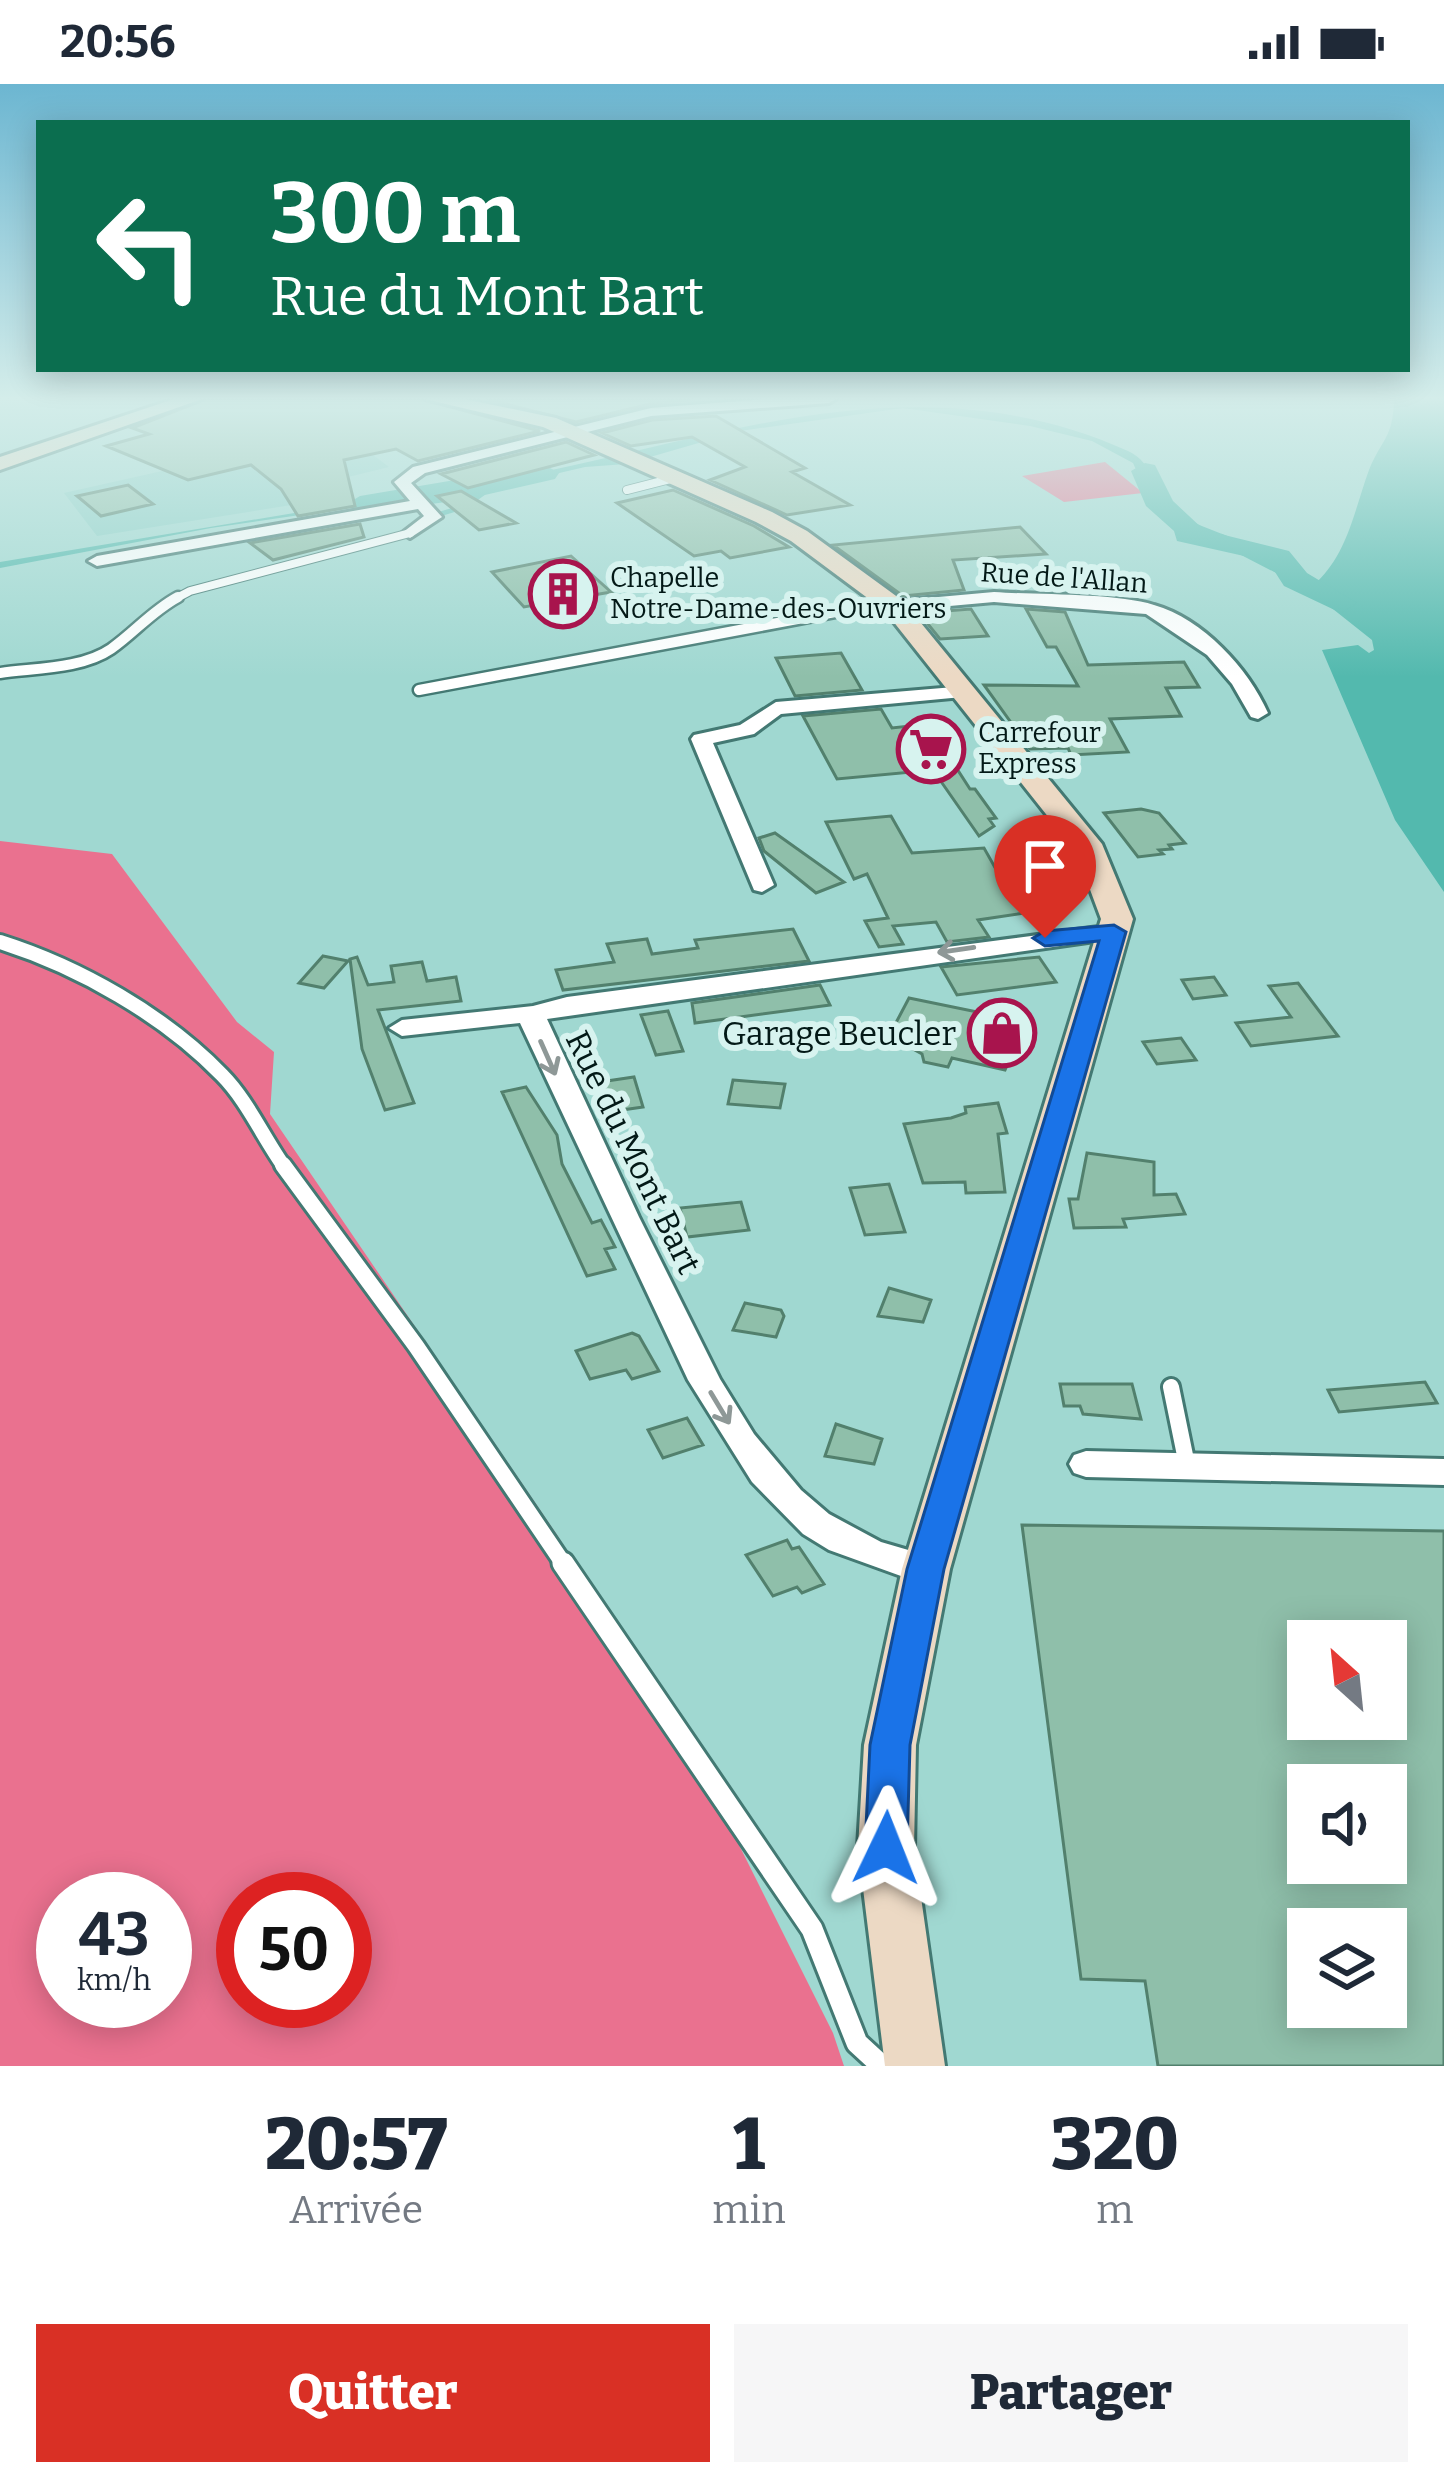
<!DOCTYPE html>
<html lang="fr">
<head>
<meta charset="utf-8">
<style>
	:root { --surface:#fff; --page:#f6f6f7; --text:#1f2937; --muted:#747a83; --accent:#d93025 }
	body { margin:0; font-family:Bitter,serif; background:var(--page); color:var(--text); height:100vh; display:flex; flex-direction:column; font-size:45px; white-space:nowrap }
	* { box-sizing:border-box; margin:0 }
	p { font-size:39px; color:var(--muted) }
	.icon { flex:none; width:66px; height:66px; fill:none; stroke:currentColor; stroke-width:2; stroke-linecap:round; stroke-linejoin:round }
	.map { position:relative; height:1982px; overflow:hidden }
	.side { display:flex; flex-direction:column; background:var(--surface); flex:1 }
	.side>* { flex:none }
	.hud { position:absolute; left:36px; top:36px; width:1374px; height:252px; border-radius:0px; box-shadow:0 6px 30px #0003; background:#0b6e4f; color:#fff; overflow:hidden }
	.needle { width:78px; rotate:333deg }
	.tools { position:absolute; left:1287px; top:1536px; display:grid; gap:24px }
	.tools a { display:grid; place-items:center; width:120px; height:120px; border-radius:0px; background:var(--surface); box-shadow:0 6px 30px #0003; font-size:60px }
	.speed { position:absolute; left:36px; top:1788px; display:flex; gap:24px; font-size:60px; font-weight:700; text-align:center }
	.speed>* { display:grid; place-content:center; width:156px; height:156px; border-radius:50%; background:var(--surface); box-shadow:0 6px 30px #0003; line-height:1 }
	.speed small { font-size:30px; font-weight:400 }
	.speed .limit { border:18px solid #d22; background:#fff; color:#111 }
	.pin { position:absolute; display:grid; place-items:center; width:102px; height:102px; color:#fff; margin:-123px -51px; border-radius:50% 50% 50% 0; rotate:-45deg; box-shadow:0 0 12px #0007 }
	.pin .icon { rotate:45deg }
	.me { position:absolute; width:132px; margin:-66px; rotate:2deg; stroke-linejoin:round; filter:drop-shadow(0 0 9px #0008) }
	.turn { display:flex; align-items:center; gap:42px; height:252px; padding:0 36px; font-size:54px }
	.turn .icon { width:156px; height:156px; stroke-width:2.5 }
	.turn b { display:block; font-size:84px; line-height:102px }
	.eta { display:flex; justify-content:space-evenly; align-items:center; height:204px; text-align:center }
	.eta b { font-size:72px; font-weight:800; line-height:84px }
	.cta { display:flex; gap:24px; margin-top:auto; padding:24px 36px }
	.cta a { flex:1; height:138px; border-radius:0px; background:var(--accent); color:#fff; font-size:48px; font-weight:800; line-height:138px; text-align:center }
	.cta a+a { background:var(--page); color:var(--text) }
	.status { display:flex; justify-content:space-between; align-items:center; height:84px; padding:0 60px; background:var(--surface); direction:ltr }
	.status svg { height:33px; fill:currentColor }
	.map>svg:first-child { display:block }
</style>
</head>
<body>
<div class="status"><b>20:56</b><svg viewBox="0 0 49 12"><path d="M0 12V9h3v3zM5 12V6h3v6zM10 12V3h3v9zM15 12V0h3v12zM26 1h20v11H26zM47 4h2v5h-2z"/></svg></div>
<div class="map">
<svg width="1444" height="1982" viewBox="0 0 1444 1982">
	<rect width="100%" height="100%" fill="#a0d8d1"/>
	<path fill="#8ccfc7" d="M341,347L389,383L340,395L354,411L97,452L64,409Z"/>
	<path fill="#ea718f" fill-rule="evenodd" d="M1105,378L1143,409L1064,418L1022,392Z
		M0,757L112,770L237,938L274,968L270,1030L557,1451L697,1677L833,1949L844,1982H0ZM63,1815H165V1917H63ZM243,1815H345V1917H243Z"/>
	<path fill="#53b9ae" d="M1394,315H1444V808L1395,736L1322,566L1358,561L1369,569L1374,566L1372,556L1309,506L1160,429L1152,421L1133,379L1092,357L1030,342L903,324L740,347L626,380L585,383L486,406L477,401C697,363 908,268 1128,367C1155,379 1151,406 1170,424C1187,439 1216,446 1236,456C1263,469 1289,485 1317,498C1348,468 1354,427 1369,386C1382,354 1393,355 1394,315Z
		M408,410L409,415L211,444L0,484V478Z"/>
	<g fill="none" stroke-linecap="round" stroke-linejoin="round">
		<path stroke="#53b9ae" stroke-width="4.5" d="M440,430L466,422L496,400"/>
		<path fill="#53b9ae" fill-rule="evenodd" d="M1145,379L1155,381L1173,417L1204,446L1289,467L1307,489L1357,519L1341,529L1284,502L1275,488L1253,474L1177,457L1174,447L1146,422L1131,387Z
			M545,381L559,389L555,395L467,415L360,430L345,421L360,412Z"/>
	</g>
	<path fill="#8fbfaa" stroke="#52806d" stroke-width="3" fill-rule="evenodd" d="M206,315H421L540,347L418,377L396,365L344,376L355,422L298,432L281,405L251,381L188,396L106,362L149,350L132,344Z
		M487,315H687L690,316L650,320L576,338Z
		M716,332L805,384L792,388L850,421L787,431L710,396L745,383L692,353L631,362L602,349L652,336Z
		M566,358L594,371L468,404L441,390Z
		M128,401L153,420L101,432L77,412Z
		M673,406L754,442L789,463L730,474L721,467L694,472L617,419Z
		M461,407L516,439L479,446L437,412Z
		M360,440L364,453L273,476L250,459Z
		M1020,443L1046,470L953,476L964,506L903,512L833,461Z
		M571,472L611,508L524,523L492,488Z
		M971,525L988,552L940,555L919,529Z
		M1026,525L1065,528L1088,581L1184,578L1199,603L1166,604L1181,632L1110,635L1128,668L1071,671L1068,664L1030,665L984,601L1078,602L1056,563H1047Z
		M841,569L862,606L795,612L776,574Z
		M881,625L892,644L928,640L970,705H975L996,734L989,735L994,742L979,752L933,686L837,695L803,632Z
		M1141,725L1159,729L1185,759L1169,761L1172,765L1159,766L1163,770L1138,773L1104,729Z
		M891,732L912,769L984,764L1002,796L1018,794L1038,827L978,836L989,853L947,858L936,838L893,842L903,860L879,863L865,837L888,834L867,790L854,795L826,738Z
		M775,749L844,798L816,809L764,767L759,754Z
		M793,845L809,877L563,906L556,886L614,878L607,860L647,855L652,870L698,864L695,856Z
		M323,872L348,877L324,904L299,899Z
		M357,873L368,901L394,898L391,882L422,878L427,897L456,893L461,917L378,926L414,1019L385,1026L362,965L350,875Z
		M1039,873L1056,898L957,911L941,883Z
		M1214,893L1226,911L1193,915L1182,896Z
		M1298,899L1338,952L1251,962L1236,939L1291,933L1269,902Z
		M820,901L830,921L695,939L692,919Z
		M909,914L1026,938L1005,986L952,974L948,983L924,978L922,970L889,952Z
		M668,927L683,967L656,971L641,931Z
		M1181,954L1196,976L1157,980L1143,958Z
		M634,993L643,1023L608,1028L600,998Z
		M733,996L785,1000L780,1024L728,1020Z
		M526,1003L557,1051L562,1080L592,1139L601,1136L615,1163L605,1165L615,1185L587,1192L502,1008Z
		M998,1019L1007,1049L998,1050L1005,1108L966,1109L965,1098L923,1099L904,1040L951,1034L966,1029L965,1023Z
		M1087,1069L1154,1078V1111L1176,1110L1185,1130L1123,1135L1126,1143L1074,1144L1069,1115H1078Z
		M889,1100L905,1148L865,1151L850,1104Z
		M741,1118L749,1146L687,1153L680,1124Z
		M889,1204L931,1216L923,1238L878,1232Z
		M745,1219L781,1226L784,1232L776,1253L733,1246Z
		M632,1249L639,1252L659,1287L632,1295L626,1286L590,1295L576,1267Z
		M1425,1298L1437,1319L1339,1328L1328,1306Z
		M1060,1300H1132L1141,1335L1083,1330L1080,1322H1064Z
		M687,1334L703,1361L663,1374L648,1346Z
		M836,1340L882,1355L874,1380L825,1372Z
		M1022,1441L1444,1447V1982H1158L1145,1897L1081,1895ZM1308,1557H1386V1635H1308ZM1308,1701H1386V1779H1308ZM1308,1845H1386V1923H1308Z
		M787,1456L792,1465L799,1463L824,1500L802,1509L797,1503L773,1512L746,1471Z"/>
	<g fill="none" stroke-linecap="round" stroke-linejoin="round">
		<defs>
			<path id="service-far4" d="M627,406L674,394
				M173,516L190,507L410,449"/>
			<path id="service-far3" d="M0,589C34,584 82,585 111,565C135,548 152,527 178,513
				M419,606L889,518"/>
			<path id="service-far2" d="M0,858C79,883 164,931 222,991C247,1016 264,1055 285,1084"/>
			<path id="service-far1" d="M283,1081L416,1262L565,1482
				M1171,1303L1187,1381"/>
			<path id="service" d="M563,1479L812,1845L857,1959L882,1982"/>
			<path id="minor" d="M768,315H836L829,319L651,332L425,389L411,399L442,433L410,454L402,449L424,432L418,425L97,482L88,477L97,472L410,417L394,398L413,383L651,324Z
				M994,508C1037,511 1116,509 1154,521C1203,535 1248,584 1268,629L1258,635L1251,633L1232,600L1207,571L1146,530L994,518L894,527L885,522L894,517Z
				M966,602L973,604V612L781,630L754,650L713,659L774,801L762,808L754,806L691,655L694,651L740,641L776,618Z
				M1114,841L1123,843L1126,848L1123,853L547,935L639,1133L720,1295L754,1350L801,1406L829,1430L881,1458L939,1475L944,1485L939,1495L926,1500L912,1496L829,1466L803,1450L752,1398L688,1296L520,939L402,952L389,944L402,936L533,922L567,913Z
				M1086,1367L1444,1375V1401L1086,1393L1074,1389L1069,1380L1074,1371Z"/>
			<path id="secondary" d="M174,315H202L0,386V373Z
				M425,315H464L556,334L772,428L807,447L903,517L1102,760L1133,835L950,1485L916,1661L914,1764L945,1982H885L858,1764L864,1661L902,1485L1101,835L1076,768L885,527L791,457L756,438L543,343Z"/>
		</defs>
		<use href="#service-far4" stroke="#437973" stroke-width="10"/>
		<use href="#service-far3" stroke="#437973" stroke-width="15"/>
		<use href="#service-far2" stroke="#437973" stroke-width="20"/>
		<use href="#service-far1" stroke="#437973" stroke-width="22"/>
		<use href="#service" stroke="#437973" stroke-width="27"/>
		<use href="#minor" stroke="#437973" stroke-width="6"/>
		<use href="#secondary" stroke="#437973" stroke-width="6"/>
		<use href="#service-far4" stroke="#fff" stroke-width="8"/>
		<use href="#service-far3" stroke="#fff" stroke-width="10"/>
		<use href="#service-far2" stroke="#fff" stroke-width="14"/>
		<use href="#service-far1" stroke="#fff" stroke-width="16"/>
		<use href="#service" stroke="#fff" stroke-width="21"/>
		<use href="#minor" fill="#fff" fill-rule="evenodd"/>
		<use href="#secondary" fill="#ecd9c4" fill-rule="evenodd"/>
	</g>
	<defs><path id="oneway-shaft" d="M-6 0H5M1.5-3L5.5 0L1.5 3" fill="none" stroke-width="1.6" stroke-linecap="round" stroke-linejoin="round" transform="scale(3)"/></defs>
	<g stroke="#8e9897">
		<use href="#oneway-shaft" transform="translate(956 866) rotate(172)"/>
		<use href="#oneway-shaft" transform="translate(548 974) rotate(66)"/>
		<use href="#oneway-shaft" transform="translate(720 1324) rotate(59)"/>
	</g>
	<linearGradient id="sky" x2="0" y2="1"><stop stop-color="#6cb6d1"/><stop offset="0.53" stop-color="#d4edea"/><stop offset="1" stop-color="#d4edea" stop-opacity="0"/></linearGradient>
	<rect width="1444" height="593" fill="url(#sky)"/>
	<path fill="#1a73e8" stroke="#114b97" stroke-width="3" d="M1114,841L1126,848L944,1485L910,1661L907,1764L901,1778L886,1784L871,1778L865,1764L870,1661L907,1485L1099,857L1045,862L1033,854L1045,847Z"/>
	<defs>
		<symbol id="building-ring" viewBox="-11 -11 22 22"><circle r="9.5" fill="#d7f3ef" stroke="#a8144d" stroke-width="1.5"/><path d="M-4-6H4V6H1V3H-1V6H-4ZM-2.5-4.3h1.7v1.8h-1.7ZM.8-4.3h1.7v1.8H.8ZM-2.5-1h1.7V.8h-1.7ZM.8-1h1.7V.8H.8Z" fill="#a8144d"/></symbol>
		<symbol id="supermarket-ring" viewBox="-11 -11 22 22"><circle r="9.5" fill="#d7f3ef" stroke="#a8144d" stroke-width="1.5"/><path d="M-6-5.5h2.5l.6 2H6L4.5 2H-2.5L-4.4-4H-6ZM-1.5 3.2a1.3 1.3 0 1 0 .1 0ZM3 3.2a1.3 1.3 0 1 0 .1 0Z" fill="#a8144d"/></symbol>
		<symbol id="shop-ring" viewBox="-11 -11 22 22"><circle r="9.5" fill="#d7f3ef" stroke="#a8144d" stroke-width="1.5"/><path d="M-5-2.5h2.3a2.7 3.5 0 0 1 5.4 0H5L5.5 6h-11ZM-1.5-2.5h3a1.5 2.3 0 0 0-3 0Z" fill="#a8144d"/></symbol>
	</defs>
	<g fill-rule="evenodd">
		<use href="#building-ring" x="525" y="472" width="76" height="76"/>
		<use href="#supermarket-ring" x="893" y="627" width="76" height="76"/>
		<use href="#shop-ring" x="964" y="911" width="76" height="76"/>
	</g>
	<g text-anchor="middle" stroke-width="12" stroke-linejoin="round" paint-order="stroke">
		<g font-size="27" fill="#031917" stroke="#d7f3ef" text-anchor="start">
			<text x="610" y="503">Chapelle<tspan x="610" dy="31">Notre-Dame-des-Ouvriers</tspan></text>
			<text x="978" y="658">Carrefour<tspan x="978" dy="31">Express</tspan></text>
		</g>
		<g font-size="27" fill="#031917" stroke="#d7f3ef">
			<text transform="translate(1064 494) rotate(4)" y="9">Rue de l'Allan</text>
		</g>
		<g font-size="33" fill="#031917" stroke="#d7f3ef" text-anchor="end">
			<text x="956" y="961">Garage Beucler</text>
		</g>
		<g font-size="33" fill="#031917" stroke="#d7f3ef">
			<text transform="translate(634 1068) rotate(64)" y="12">Rue du Mont Bart</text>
		</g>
	</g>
</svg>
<div class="tools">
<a><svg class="needle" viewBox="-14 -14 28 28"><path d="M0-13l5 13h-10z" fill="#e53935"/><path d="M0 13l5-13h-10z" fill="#747a83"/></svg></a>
<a><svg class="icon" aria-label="sound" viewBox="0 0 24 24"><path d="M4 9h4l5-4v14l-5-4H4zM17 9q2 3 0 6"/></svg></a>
<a><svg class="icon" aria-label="layers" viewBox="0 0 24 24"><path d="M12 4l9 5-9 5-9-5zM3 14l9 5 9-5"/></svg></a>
</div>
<div class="speed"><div>43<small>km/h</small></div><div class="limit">50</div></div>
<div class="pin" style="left:1045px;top:854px;background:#d93025"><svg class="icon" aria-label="arrive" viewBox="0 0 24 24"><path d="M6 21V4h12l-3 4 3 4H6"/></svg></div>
<svg class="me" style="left:886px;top:1764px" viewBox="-20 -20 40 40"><path d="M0-17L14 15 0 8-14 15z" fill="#1a73e8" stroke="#fff" stroke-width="4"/></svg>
<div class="hud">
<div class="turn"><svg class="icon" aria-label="left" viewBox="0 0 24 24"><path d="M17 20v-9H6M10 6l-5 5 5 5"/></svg><div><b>300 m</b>Rue du Mont Bart</div></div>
</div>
</div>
<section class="side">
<div class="eta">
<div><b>20:57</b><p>Arrivée</p></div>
<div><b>1</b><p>min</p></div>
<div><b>320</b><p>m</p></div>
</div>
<div class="cta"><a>Quitter</a><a>Partager</a></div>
</section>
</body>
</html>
